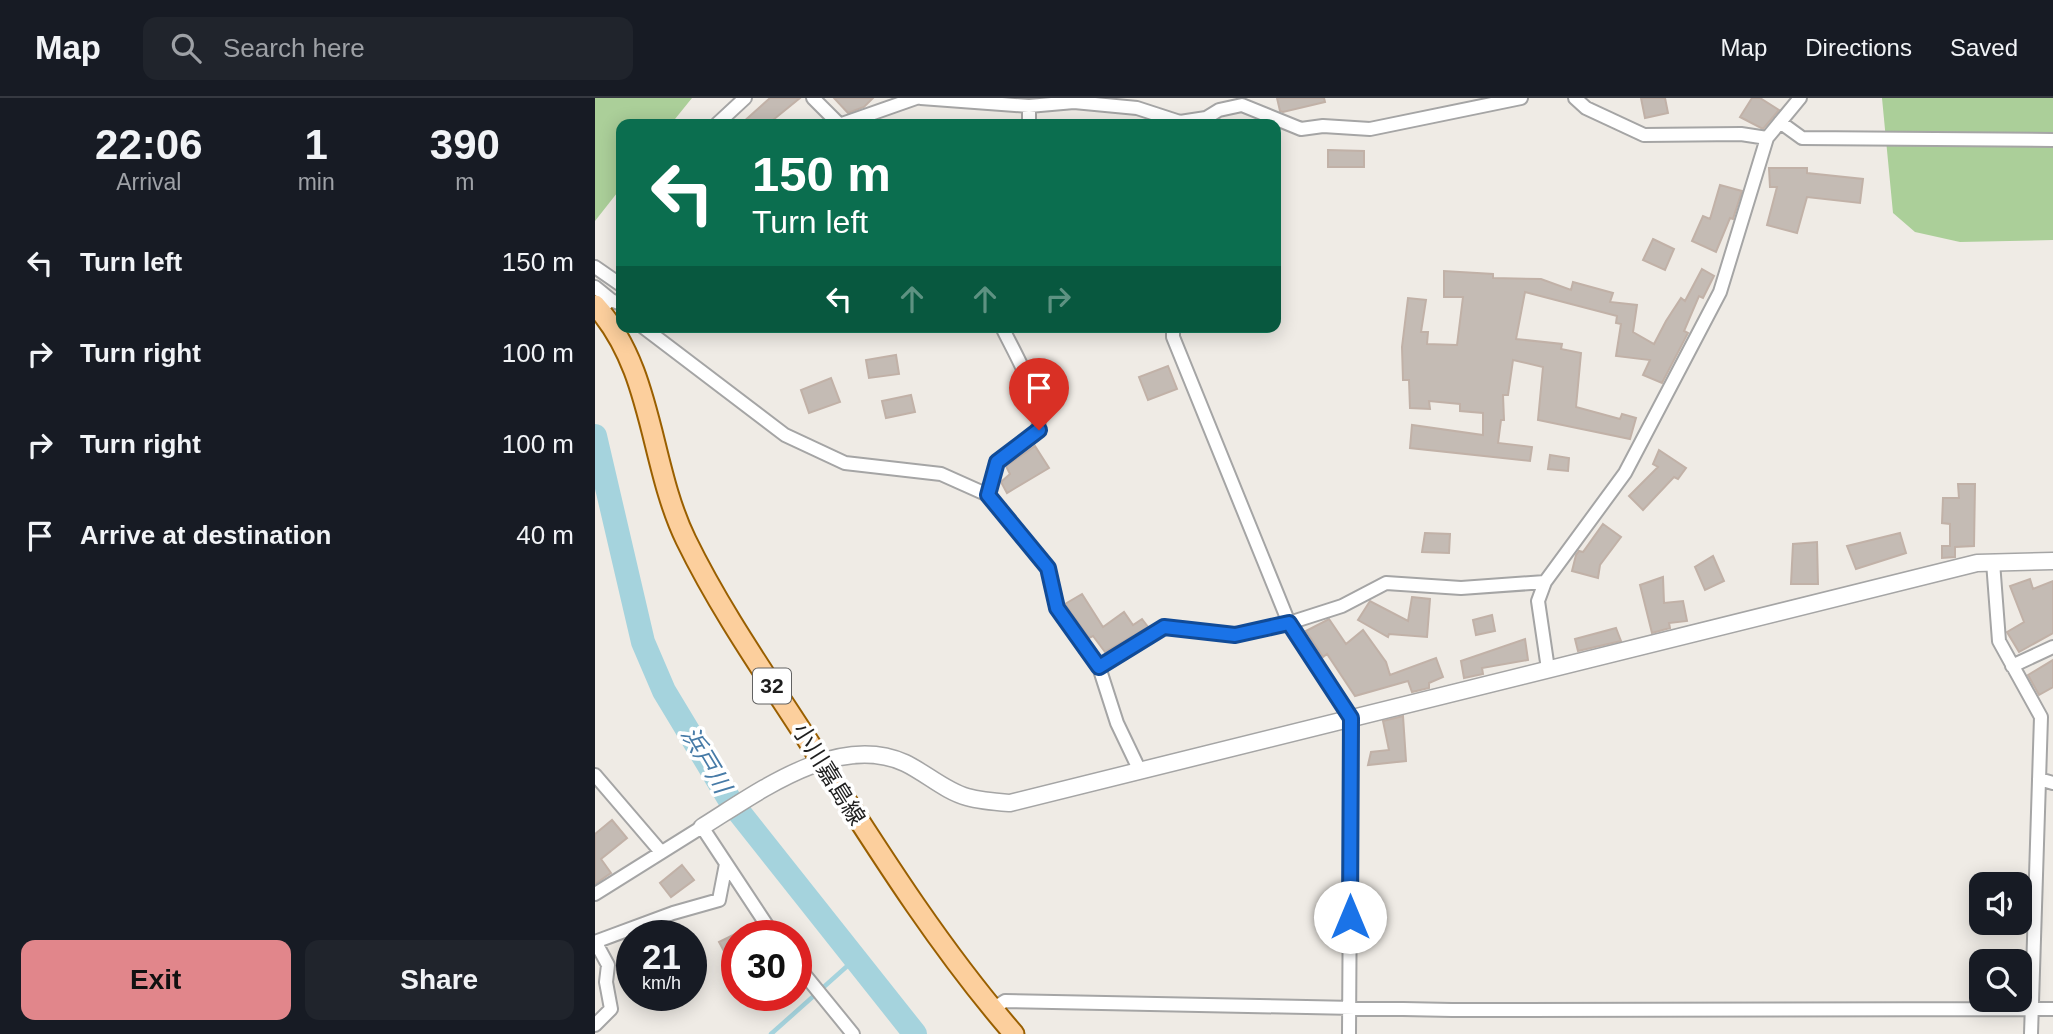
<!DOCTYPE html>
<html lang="en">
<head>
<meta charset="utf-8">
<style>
	:root { --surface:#171b24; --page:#20242c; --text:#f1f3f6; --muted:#9ea1a6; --line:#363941; --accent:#e1868b }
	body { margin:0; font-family:Arial,"Noto Sans JP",sans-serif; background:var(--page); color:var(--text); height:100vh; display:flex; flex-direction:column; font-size:26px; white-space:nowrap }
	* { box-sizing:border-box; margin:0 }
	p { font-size:23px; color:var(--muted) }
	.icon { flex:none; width:38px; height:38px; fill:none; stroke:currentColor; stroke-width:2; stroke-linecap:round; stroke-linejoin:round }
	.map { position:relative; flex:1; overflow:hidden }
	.panel { display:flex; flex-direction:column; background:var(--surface); width:595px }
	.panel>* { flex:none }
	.guide { position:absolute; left:21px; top:21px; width:665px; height:214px; border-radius:14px; box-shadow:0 4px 18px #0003; background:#0b6e4f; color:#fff; overflow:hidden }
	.controls { position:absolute; left:1374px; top:774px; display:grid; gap:14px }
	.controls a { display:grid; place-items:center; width:63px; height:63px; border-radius:14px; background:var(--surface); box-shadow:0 4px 18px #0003; font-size:35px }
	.speed { position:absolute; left:21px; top:822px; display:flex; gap:14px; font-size:35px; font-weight:700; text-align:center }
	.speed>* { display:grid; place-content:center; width:91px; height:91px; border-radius:50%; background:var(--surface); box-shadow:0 4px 18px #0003; line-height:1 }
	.speed small { font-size:18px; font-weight:400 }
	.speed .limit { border:10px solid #d22; background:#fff; color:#111 }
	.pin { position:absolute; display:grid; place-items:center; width:60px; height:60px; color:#fff; margin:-72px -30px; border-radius:50% 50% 50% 0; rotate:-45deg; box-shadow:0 0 7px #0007 }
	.pin .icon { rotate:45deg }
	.me { position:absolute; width:77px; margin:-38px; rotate:0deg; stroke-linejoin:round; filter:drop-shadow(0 0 5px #0008) }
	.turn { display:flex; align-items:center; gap:24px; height:147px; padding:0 21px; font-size:32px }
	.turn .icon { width:91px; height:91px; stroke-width:2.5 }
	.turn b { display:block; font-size:49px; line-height:60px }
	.lanes { display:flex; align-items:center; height:66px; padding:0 21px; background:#0003; justify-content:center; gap:35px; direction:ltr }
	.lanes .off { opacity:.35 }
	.eta { display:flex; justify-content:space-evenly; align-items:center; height:119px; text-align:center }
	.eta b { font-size:42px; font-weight:700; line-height:49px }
	.action { display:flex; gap:14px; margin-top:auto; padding:14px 21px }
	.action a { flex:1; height:80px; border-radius:14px; background:var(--accent); color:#111; font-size:28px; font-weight:700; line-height:80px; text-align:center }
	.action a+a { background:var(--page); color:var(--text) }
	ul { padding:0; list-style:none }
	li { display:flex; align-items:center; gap:21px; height:91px; padding:0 21px }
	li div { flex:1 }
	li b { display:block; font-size:26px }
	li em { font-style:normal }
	header { display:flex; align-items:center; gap:42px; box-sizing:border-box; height:98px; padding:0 35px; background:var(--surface); border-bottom:2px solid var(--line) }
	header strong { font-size:33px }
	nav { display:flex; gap:38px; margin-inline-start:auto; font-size:24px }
	.search { width:490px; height:63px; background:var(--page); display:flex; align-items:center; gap:18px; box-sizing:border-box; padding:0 24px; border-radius:14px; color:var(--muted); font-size:26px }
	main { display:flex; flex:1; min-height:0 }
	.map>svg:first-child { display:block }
</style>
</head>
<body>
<header>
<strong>Map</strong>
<div class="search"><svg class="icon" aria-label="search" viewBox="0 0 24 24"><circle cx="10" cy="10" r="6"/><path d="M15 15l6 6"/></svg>Search here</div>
<nav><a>Map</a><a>Directions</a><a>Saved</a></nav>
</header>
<main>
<section class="panel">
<div class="eta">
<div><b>22:06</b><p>Arrival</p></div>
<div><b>1</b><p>min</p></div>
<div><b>390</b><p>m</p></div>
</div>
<ul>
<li><svg class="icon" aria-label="left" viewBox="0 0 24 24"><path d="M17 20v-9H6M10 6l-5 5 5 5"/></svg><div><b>Turn left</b></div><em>150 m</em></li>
<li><svg class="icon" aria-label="right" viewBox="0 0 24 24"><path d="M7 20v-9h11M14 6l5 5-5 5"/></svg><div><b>Turn right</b></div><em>100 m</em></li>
<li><svg class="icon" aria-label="right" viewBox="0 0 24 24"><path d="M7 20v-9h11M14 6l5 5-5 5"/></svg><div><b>Turn right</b></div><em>100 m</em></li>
<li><svg class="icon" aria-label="arrive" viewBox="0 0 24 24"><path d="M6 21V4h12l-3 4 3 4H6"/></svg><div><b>Arrive at destination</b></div><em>40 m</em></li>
</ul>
<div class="action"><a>Exit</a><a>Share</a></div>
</section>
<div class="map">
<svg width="1458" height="936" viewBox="0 0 1458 936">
	<rect width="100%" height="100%" fill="#efebe5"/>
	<path fill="#abcf99" d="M0,0H97L76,26H26V90L0,123Z
		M1287,0H1458V142L1365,144L1320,134L1298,115Z"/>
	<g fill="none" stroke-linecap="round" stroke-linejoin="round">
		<path stroke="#a5d3dd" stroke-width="4.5" d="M176,936L259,862"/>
		<path stroke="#a5d3dd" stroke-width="24" d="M0,338L48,544L69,593L136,704L320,936"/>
	</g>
	<path fill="#c4bbb4" stroke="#c1b1a7" stroke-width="2" d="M175,0H205L173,26H146Z
		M239,0H278L269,9L253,15Z
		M682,0H729L730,4L688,14L685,13Z
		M1046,0H1070L1073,15L1050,20Z
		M1157,0H1165L1184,12L1168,31L1145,19Z
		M733,52L769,53V69H733Z
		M1174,70H1212V75L1268,81L1265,105L1212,99L1202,135L1172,127L1182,89H1175Z
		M1125,87L1147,93L1138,121L1135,120L1121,154L1097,143L1108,118L1115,121Z
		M1058,141L1079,151L1070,172L1048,162Z
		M1107,171L1119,178L1108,200L1104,198L1089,233L1093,235L1067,285L1048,277L1055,262L1021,258L1026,226L1021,225L1022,218L930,194L921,241L967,246L966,251L986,255L981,309L1025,321L1027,316L1041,320L1035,341L943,322L948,269L918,262L913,297H908L909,322H906L903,345L937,349L935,363L815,350L817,327L888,337V315L865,313V306L834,303L835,311L815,310L814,282H808L807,249L813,200L831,202L826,234H833L832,246L862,247L868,199H849V173L898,176V180L946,181L976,192L978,184L1018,195L1015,204L1042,207L1038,234L1059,246L1071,223L1086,200L1090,203Z
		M301,257L304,276L274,280L271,262Z
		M573,268L582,291L553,302L544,279Z
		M236,280L245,304L214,315L206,292Z
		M316,297L320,314L291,320L287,303Z
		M440,348L454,370L412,395L406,384L415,376L411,368Z
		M1064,352L1091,370L1083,381L1079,379L1048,412L1034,398L1063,369L1058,366Z
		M955,357L974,360L973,373L953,371Z
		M1363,386H1380L1379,448L1360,449V459L1347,460V448H1355V426L1347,425L1348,400H1364Z
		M1008,426L1026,439L1005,467L1003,480L977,473L981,457L984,453L988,454Z
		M830,435L855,436L854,455L827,454Z
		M1305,435L1311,455L1261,471L1252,448Z
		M1222,444L1223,486H1196L1198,446Z
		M1118,458L1129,483L1110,492L1100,469Z
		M1068,479L1069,505L1088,503L1092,523L1074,525L1075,530L1057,535L1045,487Z
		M1435,481L1438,491L1458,483V535L1424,554L1412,534L1429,524L1415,488Z
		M487,496L508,529L529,514L538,527L547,521L553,529L510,554L498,538L494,540L470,506Z
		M817,499L835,501L832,539L794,536L793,539L763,522L775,503L813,523Z
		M897,517L900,533L881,537L878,522Z
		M734,521L751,546L768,532L791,564L795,577L841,560L848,579L834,585V590L817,594L813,583L760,598L732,556L728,559L711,533Z
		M1021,530L1026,543L983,553L980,541Z
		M930,541L933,562L887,570L888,576L869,580L866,563Z
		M1458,562V589L1444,597L1433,577Z
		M808,618L811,663L773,667L776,654L794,652L788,623Z
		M17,722L32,740L6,761L16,775L0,786V736Z
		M87,767L99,782L76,799L65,785Z
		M142,835V852L131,857L124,844Z"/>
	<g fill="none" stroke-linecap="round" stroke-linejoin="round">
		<defs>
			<path id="minor" d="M218,0L244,26
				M326,0L434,8L479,4L542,10L585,24L611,20L624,12L647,7L706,31L728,28L775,31L926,0
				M980,0L991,10L1049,37L1146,36L1172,40
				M1185,24L1207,40L1458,42
				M122,26L150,0
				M247,26L321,0
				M434,26V8
				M0,169L26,187
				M0,189L16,202
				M4,212L16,202L26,206
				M48,229L190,337L250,365L346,376L393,397L453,470L462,510L504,569L522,625L544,671
				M578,229V239L694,525L756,620L754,936
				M393,397L402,364L439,337C458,318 417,251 407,229
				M1398,464L1404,543L1446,619L1436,936
				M1417,568L1458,549
				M504,569L569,529L640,537L694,525L747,508L791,485L866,490L950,484
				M953,571L943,503L950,484L1030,375L1125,194L1172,40L1205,0
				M0,677L66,754
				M1444,681L1458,685
				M0,796L107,729L179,838
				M0,844L78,815L124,802L131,766
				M201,866L258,936
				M397,911L410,903L857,912L1458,911
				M0,927L16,911L11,884L13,867L1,845"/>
			<path id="tertiary" d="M107,729C162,695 242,634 310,665C331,675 350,693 372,699C386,703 401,704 415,705L1382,465L1458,463"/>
			<path id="primary" d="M0,207C59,272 54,366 91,442C129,520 180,590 226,663C286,757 346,852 419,936"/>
		</defs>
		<use href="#minor" stroke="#a5a5a5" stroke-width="16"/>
		<use href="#tertiary" stroke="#a5a5a5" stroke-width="19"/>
		<use href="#primary" stroke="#995f00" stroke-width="23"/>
		<use href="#minor" stroke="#fff" stroke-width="12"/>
		<use href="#tertiary" stroke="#fff" stroke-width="16"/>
		<use href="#primary" stroke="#fccf9d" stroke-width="19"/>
	</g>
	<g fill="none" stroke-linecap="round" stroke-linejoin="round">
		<defs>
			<path id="route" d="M444,332L402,364L393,397L453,470L462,510L504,569L569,529L640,537L694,525L756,620L755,819"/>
		</defs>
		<use href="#route" stroke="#114b97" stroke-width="18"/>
		<use href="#route" stroke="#1a73e8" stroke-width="12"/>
	</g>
	<g text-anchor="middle" stroke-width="7" stroke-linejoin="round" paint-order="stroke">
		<rect fill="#fff" stroke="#626262" stroke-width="2" x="158" y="570.5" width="38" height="35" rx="5"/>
		<g font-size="21" font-weight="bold" fill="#1e1e1e">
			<text x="177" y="595">32</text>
		</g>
		<g font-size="23" fill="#1e1e1e" stroke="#fff">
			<text transform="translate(234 676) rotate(58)" y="8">小川嘉島線</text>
		</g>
		<g font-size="24" font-style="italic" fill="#477ba7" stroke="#fff">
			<text transform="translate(111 662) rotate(59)" y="8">浜戸川</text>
		</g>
	</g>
</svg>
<div class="controls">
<a><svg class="icon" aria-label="sound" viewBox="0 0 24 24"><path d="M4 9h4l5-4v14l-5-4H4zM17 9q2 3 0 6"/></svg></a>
<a><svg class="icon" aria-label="search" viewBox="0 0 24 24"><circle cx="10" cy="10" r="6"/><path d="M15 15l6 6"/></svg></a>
</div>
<div class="speed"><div>21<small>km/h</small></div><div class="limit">30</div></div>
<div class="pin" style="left:444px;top:332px;background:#d93025"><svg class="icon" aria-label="arrive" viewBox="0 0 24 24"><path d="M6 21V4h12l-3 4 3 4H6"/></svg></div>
<svg class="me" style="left:755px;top:819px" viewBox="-20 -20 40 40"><circle r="19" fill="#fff"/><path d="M0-13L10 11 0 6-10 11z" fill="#1a73e8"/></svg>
<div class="guide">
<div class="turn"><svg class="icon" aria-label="left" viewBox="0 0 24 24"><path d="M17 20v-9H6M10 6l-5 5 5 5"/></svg><div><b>150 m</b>Turn left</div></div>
<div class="lanes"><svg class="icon" aria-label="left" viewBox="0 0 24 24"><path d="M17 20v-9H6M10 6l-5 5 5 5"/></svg><svg class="icon off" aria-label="ahead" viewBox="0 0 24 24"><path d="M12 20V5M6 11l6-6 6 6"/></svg><svg class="icon off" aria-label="ahead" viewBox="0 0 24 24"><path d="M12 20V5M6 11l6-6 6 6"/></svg><svg class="icon off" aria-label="right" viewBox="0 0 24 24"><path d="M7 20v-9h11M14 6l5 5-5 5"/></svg></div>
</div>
</div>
</main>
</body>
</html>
